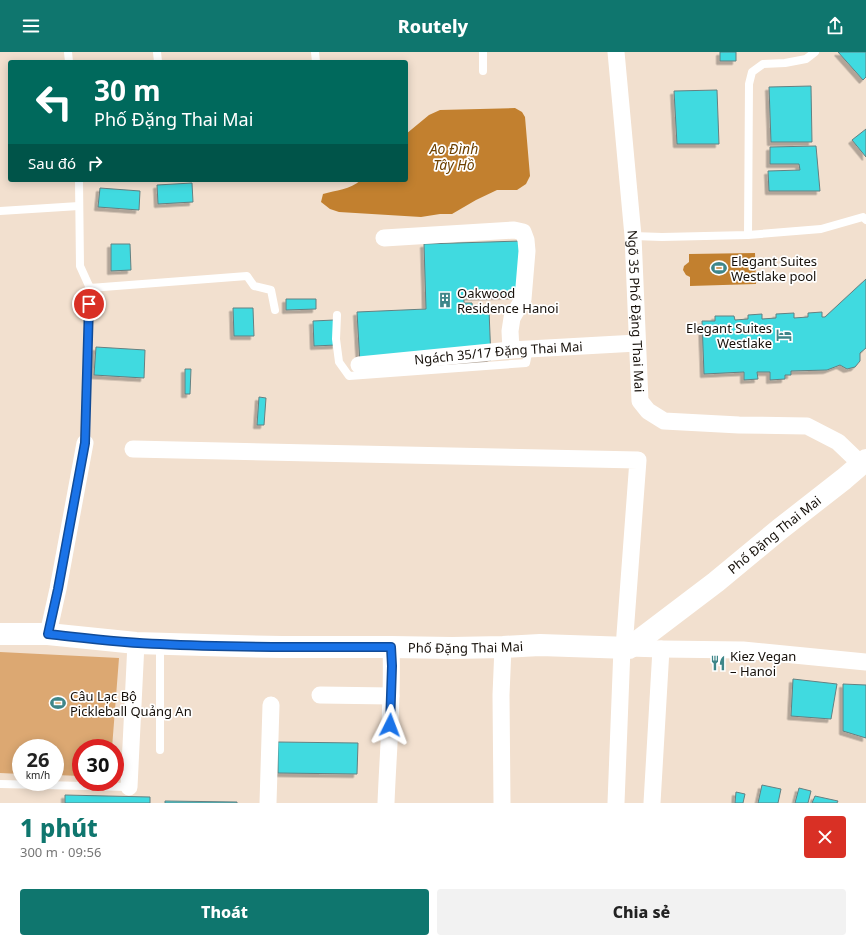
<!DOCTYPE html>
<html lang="vi">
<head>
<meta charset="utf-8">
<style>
	:root { --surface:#fff; --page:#f2f2f2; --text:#222; --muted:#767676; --accent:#0f766e }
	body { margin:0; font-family:"Noto Sans",sans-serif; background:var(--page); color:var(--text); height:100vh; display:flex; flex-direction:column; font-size:15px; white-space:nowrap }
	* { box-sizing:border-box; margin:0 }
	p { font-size:13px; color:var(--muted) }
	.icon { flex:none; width:22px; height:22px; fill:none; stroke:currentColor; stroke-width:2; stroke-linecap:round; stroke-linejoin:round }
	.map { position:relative; height:751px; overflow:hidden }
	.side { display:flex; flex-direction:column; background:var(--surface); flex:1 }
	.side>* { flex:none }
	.banner { position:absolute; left:8px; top:8px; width:400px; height:122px; border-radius:4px; box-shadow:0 2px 10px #0003; background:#00695c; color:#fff; overflow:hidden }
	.speed { position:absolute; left:12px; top:687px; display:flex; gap:8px; font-size:20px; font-weight:700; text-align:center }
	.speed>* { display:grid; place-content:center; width:52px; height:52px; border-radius:50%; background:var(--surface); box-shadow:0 2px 10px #0003; line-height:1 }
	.speed small { font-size:10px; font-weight:400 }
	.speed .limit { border:6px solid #d22; background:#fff; color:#111 }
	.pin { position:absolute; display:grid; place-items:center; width:34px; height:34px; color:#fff; margin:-17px; border:2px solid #fff; border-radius:50%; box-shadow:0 1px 4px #0007 }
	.me { position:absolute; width:44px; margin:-22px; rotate:3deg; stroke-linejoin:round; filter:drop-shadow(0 0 3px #0008) }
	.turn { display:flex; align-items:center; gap:14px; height:84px; padding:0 20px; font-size:18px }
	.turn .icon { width:52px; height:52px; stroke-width:2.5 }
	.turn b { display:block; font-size:28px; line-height:34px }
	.then { display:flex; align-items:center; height:38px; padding:0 20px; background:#0003; gap:8px; font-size:15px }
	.round { display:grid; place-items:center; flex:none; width:42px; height:42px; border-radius:4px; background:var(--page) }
	.summary { display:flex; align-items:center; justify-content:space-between; height:68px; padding:0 20px }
	h1 { font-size:24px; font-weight:800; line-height:30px; color:var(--accent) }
	.action { display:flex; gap:8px; margin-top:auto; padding:8px 20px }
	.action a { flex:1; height:46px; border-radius:4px; background:var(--accent); color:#fff; font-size:16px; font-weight:800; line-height:46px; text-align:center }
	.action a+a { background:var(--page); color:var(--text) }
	header { display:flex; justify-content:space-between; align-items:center; height:52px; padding:0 20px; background:var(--accent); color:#fff; font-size:18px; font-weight:800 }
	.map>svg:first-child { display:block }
</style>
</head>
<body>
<header><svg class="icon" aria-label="menu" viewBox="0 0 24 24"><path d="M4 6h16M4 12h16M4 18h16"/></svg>Routely<svg class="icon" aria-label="share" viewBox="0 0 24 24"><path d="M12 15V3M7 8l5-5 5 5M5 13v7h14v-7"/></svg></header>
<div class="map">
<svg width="866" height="751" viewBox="0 0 866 751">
	<defs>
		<filter id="shadow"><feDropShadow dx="-3.5" dy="3.5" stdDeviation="0" flood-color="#0004"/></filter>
	</defs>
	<rect width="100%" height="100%" fill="#f2e0cf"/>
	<path fill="#dca872" d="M0,600L119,606L112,696H81V724L55,723V696H21V722L0,721Z"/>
	<path fill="#c2802f" d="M515,56L522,60L525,65L530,124L526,132L517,138H497L476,148L452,162H440L421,165L339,160L330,157L321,150L323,142C336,138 350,138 361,128H406V82L429,63L440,58Z
		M755,201L756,232L690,234V225L686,223L683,218L684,214L689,210V202Z"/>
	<path fill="#3fdae0" stroke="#658081" filter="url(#shadow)" d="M720,0H736V9H720Z
		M838,0H866V25L863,28Z
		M811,34L812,90H771L769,35Z
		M717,38L719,92H677L674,39Z
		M866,77V105L852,88Z
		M816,94L820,139H769L768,119L800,118L799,112H770V95Z
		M192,131L193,150L158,152L157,133Z
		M100,136L140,139L139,158L98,155Z
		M521,189L523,243L464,245V251H472L473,258H489L491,308L360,312L357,260L426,257L424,192Z
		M111,192H130L131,218L111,219Z
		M866,227V296L860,301V309L855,315L847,317L840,313L827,318L791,319V323H785V327L770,328V320H757L758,327L744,328V320L704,322L702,269H715V264H734L735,268L748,267V263L762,262V267L776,266V262L794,261V266L808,265V261L822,260V265H825Z
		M286,247H316V257L286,258Z
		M233,256H253L254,284H234Z
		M334,268L336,293L314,294L313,269Z
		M96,295L145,298L144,326L94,323Z
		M185,317H191L190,342H185Z
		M259,345L266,346L264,373H257Z
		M793,627L837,632L831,667L791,664Z
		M843,632L866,633V686L843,679Z
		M278,690L358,691L357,722L278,721Z
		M762,733L781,737L778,751H758Z
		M799,736L811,739L808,751H795Z
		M736,740L745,742L743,751H735Z
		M65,743L150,745V751H65Z
		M815,744L838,749L837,751H812Z
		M165,749L237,750V751H165Z"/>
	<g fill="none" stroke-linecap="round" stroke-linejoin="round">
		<path stroke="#fff" stroke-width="8" d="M68,0L69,10
			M157,0L158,10
			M315,0L316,10
			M483,0V19
			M79,128L80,214L90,236L85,391
			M0,159L79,154
			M748,183L749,32L752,20L763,12L785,11L806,7L815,0
			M633,184L662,185L748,183L821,177L863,165L866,168
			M90,236L247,224L254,234L271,238L275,258
			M337,263L336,287L339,310L349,324L526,311L529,297
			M160,593V698
			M0,732L129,735"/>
		<g stroke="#fff" stroke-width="17">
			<path id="s1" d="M616,0L633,184L640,349L648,359L664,369L739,373L807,374L838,390L861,412"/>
			<path d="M384,186L514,178L523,180L526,188L527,199L523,247L512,266L510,279L511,298"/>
			<path id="s2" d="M359,313L511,298L637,291"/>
			<path d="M133,397L638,408L624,596"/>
			<path d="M48,582L58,537L85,391"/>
			<path d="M629,596L661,597L743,598L866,610"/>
			<path d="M320,643L391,644"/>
			<path d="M129,735L136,591"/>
			<path d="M268,751L271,653"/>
			<path d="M386,751C388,699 393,647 391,595"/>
			<path d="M502,751L501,643L503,595"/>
			<path d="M616,751L622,596"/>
			<path d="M652,751L661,597"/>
		</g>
		<path stroke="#fff" stroke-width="22" id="s3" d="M0,582H48L136,591L237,594L282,595H391L452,596L503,595L540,593L629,596L716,530L780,477L844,427L866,408"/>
	</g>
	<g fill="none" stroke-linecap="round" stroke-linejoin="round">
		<defs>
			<path id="route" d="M89,252L85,391L58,537L48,582C85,586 122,591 160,592C237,596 314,595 391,595L392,614L390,673"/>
		</defs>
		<use href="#route" stroke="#114b97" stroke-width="10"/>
		<use href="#route" stroke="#1a73e8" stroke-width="7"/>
	</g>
	<defs>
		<symbol id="stadium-bare" viewBox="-9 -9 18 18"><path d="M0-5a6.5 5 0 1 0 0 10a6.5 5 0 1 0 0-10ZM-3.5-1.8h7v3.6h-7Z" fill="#3e8689" stroke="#fff" stroke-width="2.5" paint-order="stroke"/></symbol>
		<symbol id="building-bare" viewBox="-9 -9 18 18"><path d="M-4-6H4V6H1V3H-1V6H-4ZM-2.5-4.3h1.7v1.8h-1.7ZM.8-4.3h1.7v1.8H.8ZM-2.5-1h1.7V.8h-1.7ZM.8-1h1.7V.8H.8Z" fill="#3e8689" stroke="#fff" stroke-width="2.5" paint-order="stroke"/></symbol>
		<symbol id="hotel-bare" viewBox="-9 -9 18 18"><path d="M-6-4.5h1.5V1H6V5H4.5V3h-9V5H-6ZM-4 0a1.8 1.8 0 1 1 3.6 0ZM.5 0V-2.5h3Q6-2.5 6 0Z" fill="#3e8689" stroke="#fff" stroke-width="2.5" paint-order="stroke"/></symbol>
		<symbol id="restaurant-bare" viewBox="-9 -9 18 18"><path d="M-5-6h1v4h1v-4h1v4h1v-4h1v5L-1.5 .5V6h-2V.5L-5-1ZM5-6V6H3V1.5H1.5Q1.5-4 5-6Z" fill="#3e8689" stroke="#fff" stroke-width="2.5" paint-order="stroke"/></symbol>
	</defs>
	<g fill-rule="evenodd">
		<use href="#stadium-bare" x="708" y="205" width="22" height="22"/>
		<use href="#building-bare" x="434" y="237" width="22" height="22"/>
		<use href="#hotel-bare" x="773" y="272" width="22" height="22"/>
		<use href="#restaurant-bare" x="707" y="600" width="22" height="22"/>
		<use href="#stadium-bare" x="47" y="640" width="22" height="22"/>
	</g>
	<g text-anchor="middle" stroke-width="3.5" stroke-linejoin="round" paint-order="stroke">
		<g font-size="13" fill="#150f09" stroke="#fff" text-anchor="start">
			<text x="731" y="214">Elegant Suites<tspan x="731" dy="15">Westlake pool</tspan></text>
			<text x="457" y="246">Oakwood<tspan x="457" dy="15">Residence Hanoi</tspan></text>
			<text x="772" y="281" text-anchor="end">Elegant Suites<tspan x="772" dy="15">Westlake</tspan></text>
			<text x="730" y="609">Kiez Vegan<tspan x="730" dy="15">– Hanoi</tspan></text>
			<text x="70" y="649">Câu Lạc Bộ<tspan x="70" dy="15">Pickleball Quảng An</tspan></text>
		</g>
		<g font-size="13" fill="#150f09" stroke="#fff">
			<text dy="5" stroke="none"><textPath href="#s1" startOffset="260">Ngõ 35 Phố Đặng Thai Mai</textPath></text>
			<text dy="5" stroke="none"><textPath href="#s2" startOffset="140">Ngách 35/17 Đặng Thai Mai</textPath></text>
			<text dy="5" stroke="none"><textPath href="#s3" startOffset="814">Phố Đặng Thai Mai</textPath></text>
			<text dy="5" stroke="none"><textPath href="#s3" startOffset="466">Phố Đặng Thai Mai</textPath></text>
		</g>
		<g font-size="14" font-style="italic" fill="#6e4100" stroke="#fff">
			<text x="454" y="102">Ao Đình<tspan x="454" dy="16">Tây Hồ</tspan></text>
		</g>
	</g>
</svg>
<div class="speed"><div>26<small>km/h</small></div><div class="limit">30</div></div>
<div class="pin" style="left:89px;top:252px;background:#d93025"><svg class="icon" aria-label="arrive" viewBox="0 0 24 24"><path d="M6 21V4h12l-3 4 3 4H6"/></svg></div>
<svg class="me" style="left:390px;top:673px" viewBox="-20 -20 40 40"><path d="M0-17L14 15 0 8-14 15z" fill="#1a73e8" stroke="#fff" stroke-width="4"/></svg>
<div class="banner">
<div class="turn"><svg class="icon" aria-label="left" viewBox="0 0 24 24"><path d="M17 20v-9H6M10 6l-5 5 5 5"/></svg><div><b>30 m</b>Phố Đặng Thai Mai</div></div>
<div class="then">Sau đó<svg class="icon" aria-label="right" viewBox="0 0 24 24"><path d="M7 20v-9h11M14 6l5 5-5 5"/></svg></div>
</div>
</div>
<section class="side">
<div class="summary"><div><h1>1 phút</h1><p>300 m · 09:56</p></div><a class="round" style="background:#d93025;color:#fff"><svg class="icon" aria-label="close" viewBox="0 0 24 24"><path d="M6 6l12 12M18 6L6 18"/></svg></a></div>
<div class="action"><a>Thoát</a><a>Chia sẻ</a></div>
</section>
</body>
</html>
